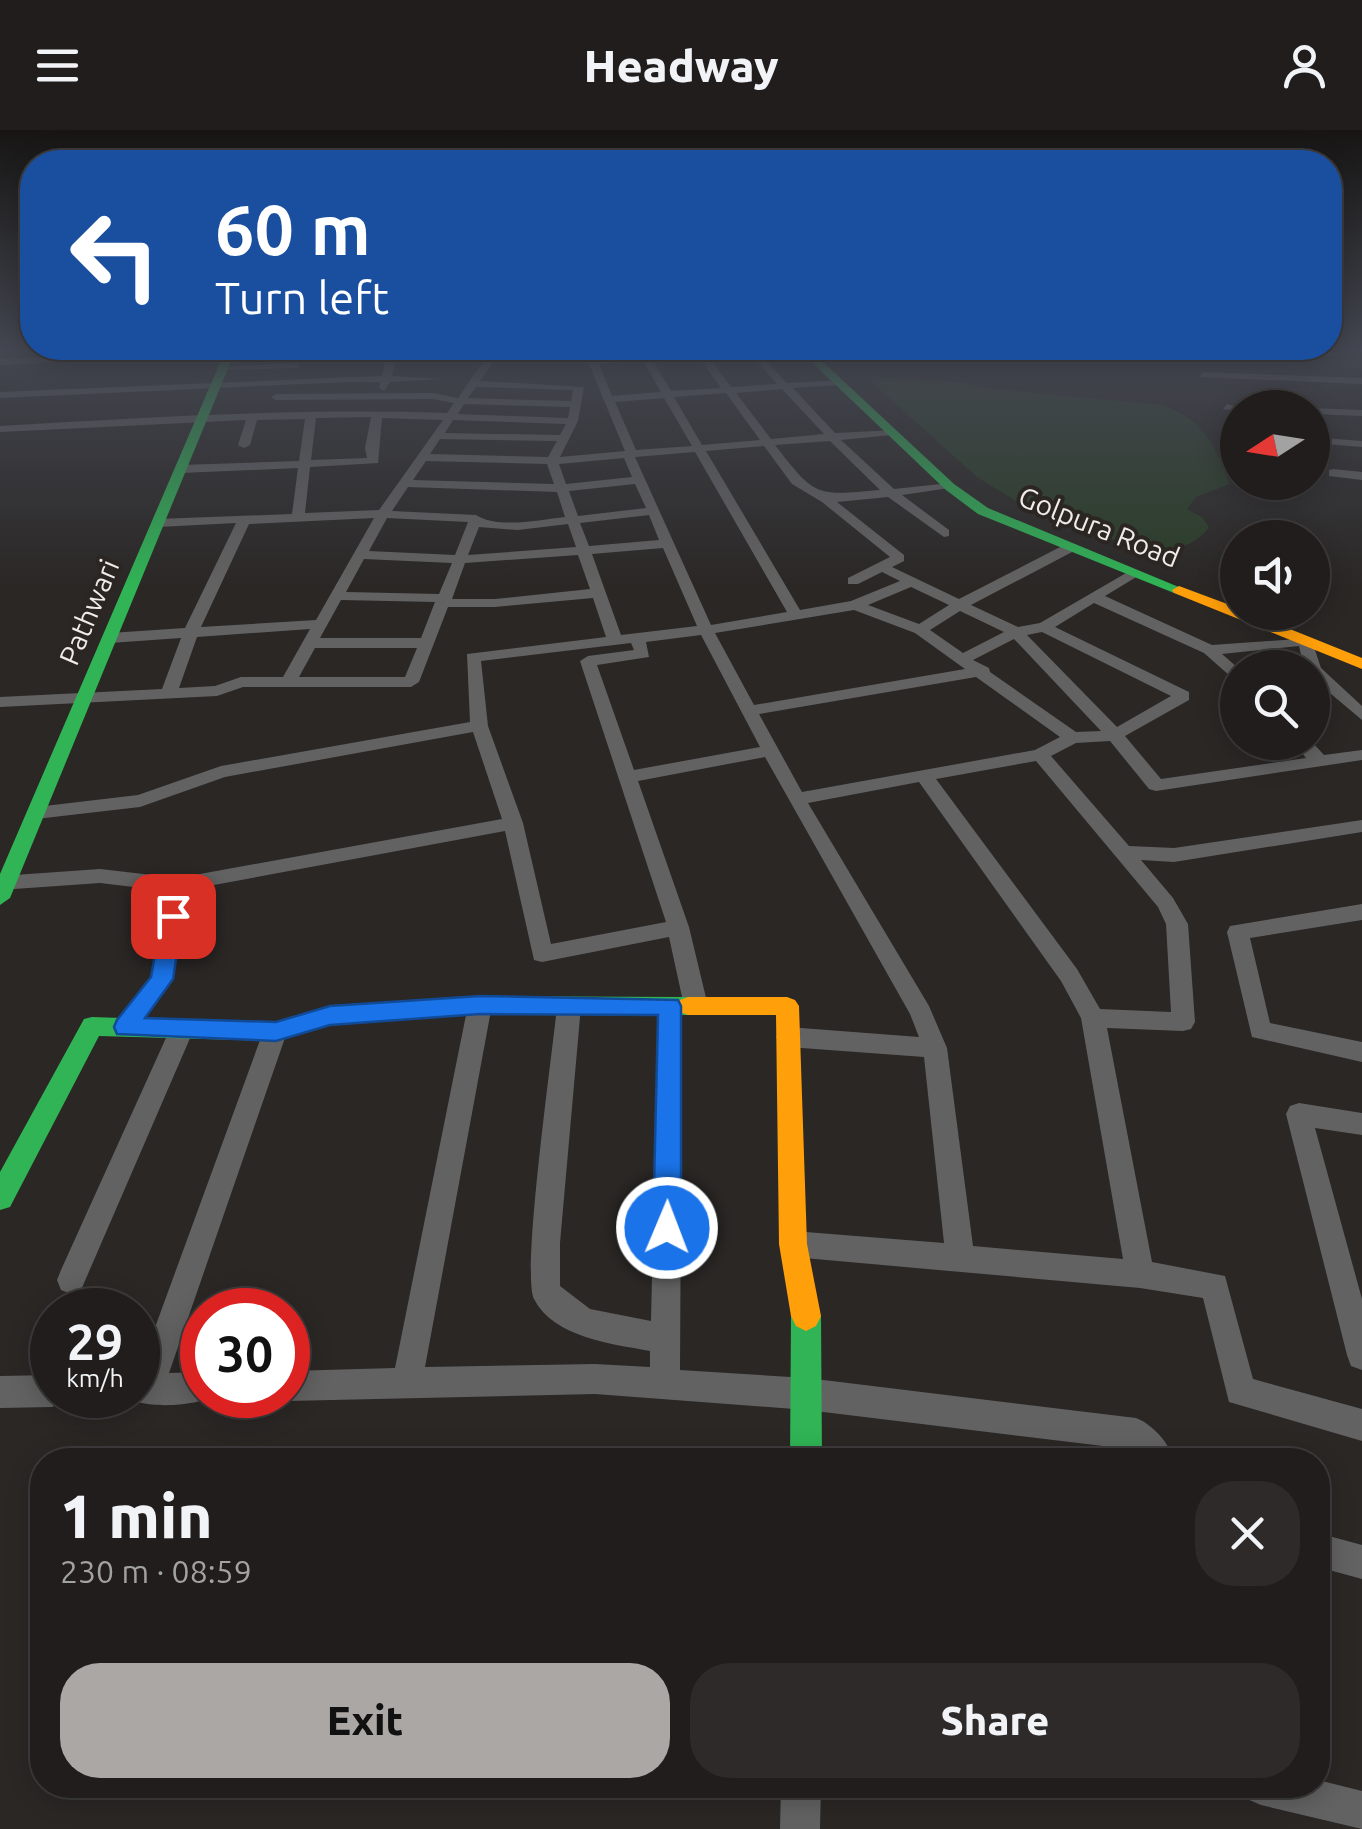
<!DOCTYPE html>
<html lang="en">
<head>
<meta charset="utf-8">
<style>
	:root { --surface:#201d1c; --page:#2d2a29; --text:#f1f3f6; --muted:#a2a2a3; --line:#3d3b3b; --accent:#aba7a5 }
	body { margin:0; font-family:Ubuntu,sans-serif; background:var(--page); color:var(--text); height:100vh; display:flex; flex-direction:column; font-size:38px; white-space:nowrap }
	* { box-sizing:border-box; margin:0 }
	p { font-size:32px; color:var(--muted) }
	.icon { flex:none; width:55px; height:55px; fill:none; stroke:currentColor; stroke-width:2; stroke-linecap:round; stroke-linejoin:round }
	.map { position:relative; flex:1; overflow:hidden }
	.side { position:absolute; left:30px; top:1318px; width:1300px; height:350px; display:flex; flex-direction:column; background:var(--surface); border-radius:40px; box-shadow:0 5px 25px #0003,0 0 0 2px var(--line) }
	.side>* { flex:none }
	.hud { position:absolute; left:20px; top:20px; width:1322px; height:210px; border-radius:40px; box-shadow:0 5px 25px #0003,0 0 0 2px var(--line); background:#1a4fa0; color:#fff; overflow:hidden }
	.needle { width:65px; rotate:258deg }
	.buttons { position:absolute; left:1220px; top:260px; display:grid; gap:20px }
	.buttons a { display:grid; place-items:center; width:110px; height:110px; border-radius:50%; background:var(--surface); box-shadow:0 5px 25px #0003,0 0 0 2px var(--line); font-size:50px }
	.speed { position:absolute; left:30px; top:1158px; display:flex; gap:20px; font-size:50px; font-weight:700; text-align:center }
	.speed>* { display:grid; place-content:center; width:130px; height:130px; border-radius:50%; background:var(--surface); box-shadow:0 5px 25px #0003,0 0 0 2px var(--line); line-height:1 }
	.speed small { font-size:25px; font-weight:400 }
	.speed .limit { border:15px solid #d22; background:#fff; color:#111 }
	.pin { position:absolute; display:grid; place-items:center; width:85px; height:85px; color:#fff; margin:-42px; border-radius:20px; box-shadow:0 5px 15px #0006 }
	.me { position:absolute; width:110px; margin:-55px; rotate:1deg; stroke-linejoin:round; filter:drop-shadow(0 0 8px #0008) }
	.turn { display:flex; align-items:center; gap:35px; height:210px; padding:0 30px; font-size:45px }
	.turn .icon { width:130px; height:130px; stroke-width:2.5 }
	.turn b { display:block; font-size:70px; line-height:85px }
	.round { display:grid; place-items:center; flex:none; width:105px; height:105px; border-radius:40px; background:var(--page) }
	.headline { display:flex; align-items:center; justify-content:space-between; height:170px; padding:0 30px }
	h1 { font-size:60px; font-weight:800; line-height:75px }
	.button { display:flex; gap:20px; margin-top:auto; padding:20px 30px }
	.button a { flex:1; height:115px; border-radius:40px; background:var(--accent); color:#111; font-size:40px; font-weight:800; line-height:115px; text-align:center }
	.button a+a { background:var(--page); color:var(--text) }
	header { display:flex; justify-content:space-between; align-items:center; height:130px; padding:0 30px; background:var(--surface); font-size:45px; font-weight:800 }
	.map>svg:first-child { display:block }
</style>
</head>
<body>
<header><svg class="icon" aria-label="menu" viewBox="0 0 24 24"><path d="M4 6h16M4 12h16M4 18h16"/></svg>Headway<svg class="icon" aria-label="person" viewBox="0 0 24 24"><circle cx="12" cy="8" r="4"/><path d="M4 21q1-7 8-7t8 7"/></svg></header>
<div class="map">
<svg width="1362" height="1699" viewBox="0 0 1362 1699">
	<rect width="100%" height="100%" fill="#2a2725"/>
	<path fill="#2a3d26" d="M876,248L952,251L993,259L1163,275C1206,292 1214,314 1230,354L1196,367L1187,379L1202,387L1209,397C1196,416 1171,422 1149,423L1021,374L977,347L869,250Z"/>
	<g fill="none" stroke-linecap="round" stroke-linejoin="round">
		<path fill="#636262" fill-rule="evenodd" d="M227,219H350L230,224Z
			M388,219H398L392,246L443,249L390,252L384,261L379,258L380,252H346L0,268V262L382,246Z
			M492,219L568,223L593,229L640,225L636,219H646L671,261L721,258L693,219H703L731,257L777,254L745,219H755L787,253L843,250L839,255L793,258L835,303L896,300L892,305L841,310L894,359L950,353L956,357L902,365L949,400V406L944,407L888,367L837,372L904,425V431L892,437L959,469L1064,415H1074V421L971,475L1018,497L1040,493L1133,439L1140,443L1138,446L1105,466L1212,515L1311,508L1321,538L1362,576V590L1312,548V538H1304L1299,516L1222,524L1238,538V553L1204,523L1094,473L1055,497L1189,562V570L1125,606L1161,649L1306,628L1293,612H1312L1324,625L1362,620V630L1156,661L1149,659L1110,611L1076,613L1051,626L1129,716L1174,718L1362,690V702L1174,732L1141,730L1173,768L1188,794L1195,892L1191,899L1183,901L1107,898L1152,1132L1225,1146L1253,1249L1362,1279V1311L1229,1272L1203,1168L1140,1158L793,1127L783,1123L779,1114L783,1105L793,1101L944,1113L924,927L788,917L780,914L776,907L780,900L788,897L919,907L910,884L765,627L638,651L689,797L708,876L704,882H688L684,876L669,807L542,832L534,830L505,701L187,760L173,849L134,904H118L114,897L151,847L167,761L100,753L0,760V746L100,739L178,748L502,689L473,602L225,647L140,677L36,689L26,683L36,677L138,665L221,636L470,592L467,524L606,507L593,468L495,477H448L419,552L411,557H243L217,566L0,577V567L162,559L181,508L110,513L102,508L110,503L185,498L236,393L158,397L151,393L158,389L292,384L298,338L181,343L175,339L181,335L299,331L305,289L257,290L250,315L244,318L238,315L246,290L0,302V296C149,287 298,278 447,283L454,273L433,269L276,270L271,267L276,264L433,263L458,268ZM496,228L568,229L589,234L625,321L560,327L578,291L584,257L480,251ZM643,231L661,262L612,266L599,234ZM476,257L573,260L571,271L468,268ZM782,259L824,304L771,309L736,263ZM726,263L760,310L702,315L674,267ZM664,268L692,316L636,320L615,272ZM464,274L570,277L568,288L458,284ZM371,287L365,318L367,328L311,330L316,288ZM382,288L443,290L379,380L305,383L310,337L378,333ZM453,290L566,294L560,305L445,303ZM440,309L557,311L548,327L430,324ZM830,311L880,360C816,366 815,367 775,315ZM764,316L792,354L822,372L890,427L848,448V454H858L882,442L900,451L851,471L800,480L706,321ZM695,322L787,482L711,495L635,327ZM624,328L632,347L566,354L559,334ZM426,331L547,334L554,354L413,350ZM635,354L646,378L578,386L569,361ZM408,357L557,362L565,387C539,390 498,399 476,385L392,381ZM649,385L659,410L589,416L580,393ZM374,388L316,490L201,497L249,394ZM387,388L468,392L455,425L369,421ZM568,394L576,417L468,425L479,397L518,400ZM663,418L697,496L621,505L592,424ZM578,425L590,459L495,469H452L465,433ZM364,429L452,433L439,464L346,462ZM911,457L949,475L919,494L868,475ZM341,470L435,472L421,508H320ZM854,480L915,503L965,539L754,575L715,503ZM960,481L1004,502L963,523L930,500ZM310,499L283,547H241L215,556L179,558L197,507ZM1042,502L1171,566L1117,597L1027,505ZM701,505L760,617L634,640L597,535L649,527L646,512ZM1014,509L1101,601L1076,602L990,542L989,538L973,530ZM631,513L634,520L588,526L580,531L666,792L551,814L523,693L488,596L481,531ZM315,518H417L405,547H299ZM976,547L1060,607L1035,620L802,662L759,584ZM1036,631L1158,777L1166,794L1171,882L1100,879L1077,839L936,649ZM919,652L1061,851L1081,888L1123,1129L973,1116L947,918L929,876L808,673Z
			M1215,219H1306L1339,223L1334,226Z
			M139,223L142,228L0,235V229Z
			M297,233L300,238L223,240L218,237Z
			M1203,242L1362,248V254L1199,247Z
			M1227,274L1243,278H1238V281L1223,279Z
			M1312,278L1362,280V286L1312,284Z
			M1312,307L1362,311V317L1312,313Z
			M1333,339L1362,342V350L1329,346V340Z
			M1362,774V790L1250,808L1270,893L1362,912V932L1252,907L1227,802L1230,796Z
			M480,866L488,869L492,875L425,1237L595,1234L650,1237V1221C613,1214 554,1208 534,1169C521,1143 553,920 557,876L561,870H577L581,876L560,1113V1156L590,1179L651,1191L658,876L662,870H678L682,876L680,1240L807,1248L1136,1288C1154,1295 1168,1313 1175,1330H1138L1128,1319L807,1280L595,1264L288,1271L277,1267L288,1265V1241L395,1238L468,875L472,869Z
			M182,890L190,892L194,899L81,1160L71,1164L61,1160L57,1150L61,1140L170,899L174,892Z
			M275,893L283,895L287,902L169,1243L202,1242V1265H214C199,1277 137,1280 125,1265H138V1244L263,902L267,895Z
			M1299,973L1362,983V1005L1315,998L1362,1169V1240L1351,1236L1347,1225L1286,984L1290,976Z
			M52,1245V1265H66L63,1272L52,1277L0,1278V1246Z
			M1318,1403L1362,1415V1449L1318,1437Z
			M1318,1650L1362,1661V1699L1261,1675L1247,1669L1241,1655H1318Z
			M781,1655H821L820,1699H780Z"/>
		<path fill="#30b455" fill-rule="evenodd" d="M226,219H236L10,768L0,775V744Z
			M798,219H809L954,354L988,378L1186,460L1174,463L978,384L946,360Z
			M480,866L688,867L696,870L700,876L696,882L688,885L480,884L330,894L275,911L99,906L10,1077L0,1080V1042L84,889L92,887L275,893L330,876Z
			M806,1171L816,1176L821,1186L822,1330H790L791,1186L796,1176Z"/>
		<path fill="#ff9f0a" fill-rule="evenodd" d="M1179,456L1238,478V482H1248L1362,528V539L1174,463L1172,460Z
			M688,867H787L795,870L799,876L807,1114L821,1186L816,1196L806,1201L796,1196L791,1186L779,1114L776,885H688L680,882L676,876L680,870Z"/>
	</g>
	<linearGradient id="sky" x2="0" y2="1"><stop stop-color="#171514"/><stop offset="0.48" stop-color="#444751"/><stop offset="1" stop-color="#444751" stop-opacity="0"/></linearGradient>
	<rect width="1362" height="457" fill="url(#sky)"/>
	<path fill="#1a73e8" stroke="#114b97" stroke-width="2.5" d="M173,778L183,786L173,849L145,888L276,892L330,876L480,866L678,870L681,876V1098L677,1107L667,1111L657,1107L653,1098L658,885L480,884L330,895L276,911L117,904L114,897L117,890L151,847L162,786Z"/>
	<g text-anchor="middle" stroke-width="8" stroke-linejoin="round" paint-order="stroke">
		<g font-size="28" fill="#f0ecea" stroke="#2c2623">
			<text transform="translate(1099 397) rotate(22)" y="10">Golpura Road</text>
			<text transform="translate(89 482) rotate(-67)" y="10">Pathwari</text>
		</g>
	</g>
</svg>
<div class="buttons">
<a><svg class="needle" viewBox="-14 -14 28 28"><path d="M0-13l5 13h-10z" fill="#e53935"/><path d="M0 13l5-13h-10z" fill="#a2a2a3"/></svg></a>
<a><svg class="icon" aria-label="sound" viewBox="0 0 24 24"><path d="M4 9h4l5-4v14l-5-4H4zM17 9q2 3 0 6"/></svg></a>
<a><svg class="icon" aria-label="search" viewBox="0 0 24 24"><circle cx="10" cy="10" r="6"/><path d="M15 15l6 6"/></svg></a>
</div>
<div class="speed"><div>29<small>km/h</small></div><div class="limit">30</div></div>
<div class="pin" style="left:173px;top:786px;background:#d93025"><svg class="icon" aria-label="arrive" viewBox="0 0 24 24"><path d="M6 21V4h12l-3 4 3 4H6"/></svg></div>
<svg class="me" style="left:667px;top:1098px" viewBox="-20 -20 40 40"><circle r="17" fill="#1a73e8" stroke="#fff" stroke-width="3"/><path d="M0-11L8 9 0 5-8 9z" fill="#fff"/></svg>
<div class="hud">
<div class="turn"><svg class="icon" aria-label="left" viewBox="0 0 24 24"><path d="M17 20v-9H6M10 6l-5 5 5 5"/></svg><div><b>60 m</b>Turn left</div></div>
</div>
<section class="side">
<div class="headline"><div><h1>1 min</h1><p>230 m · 08:59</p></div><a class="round"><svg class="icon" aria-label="close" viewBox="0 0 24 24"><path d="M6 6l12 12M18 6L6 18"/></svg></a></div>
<div class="button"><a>Exit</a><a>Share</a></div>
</section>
</div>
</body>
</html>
